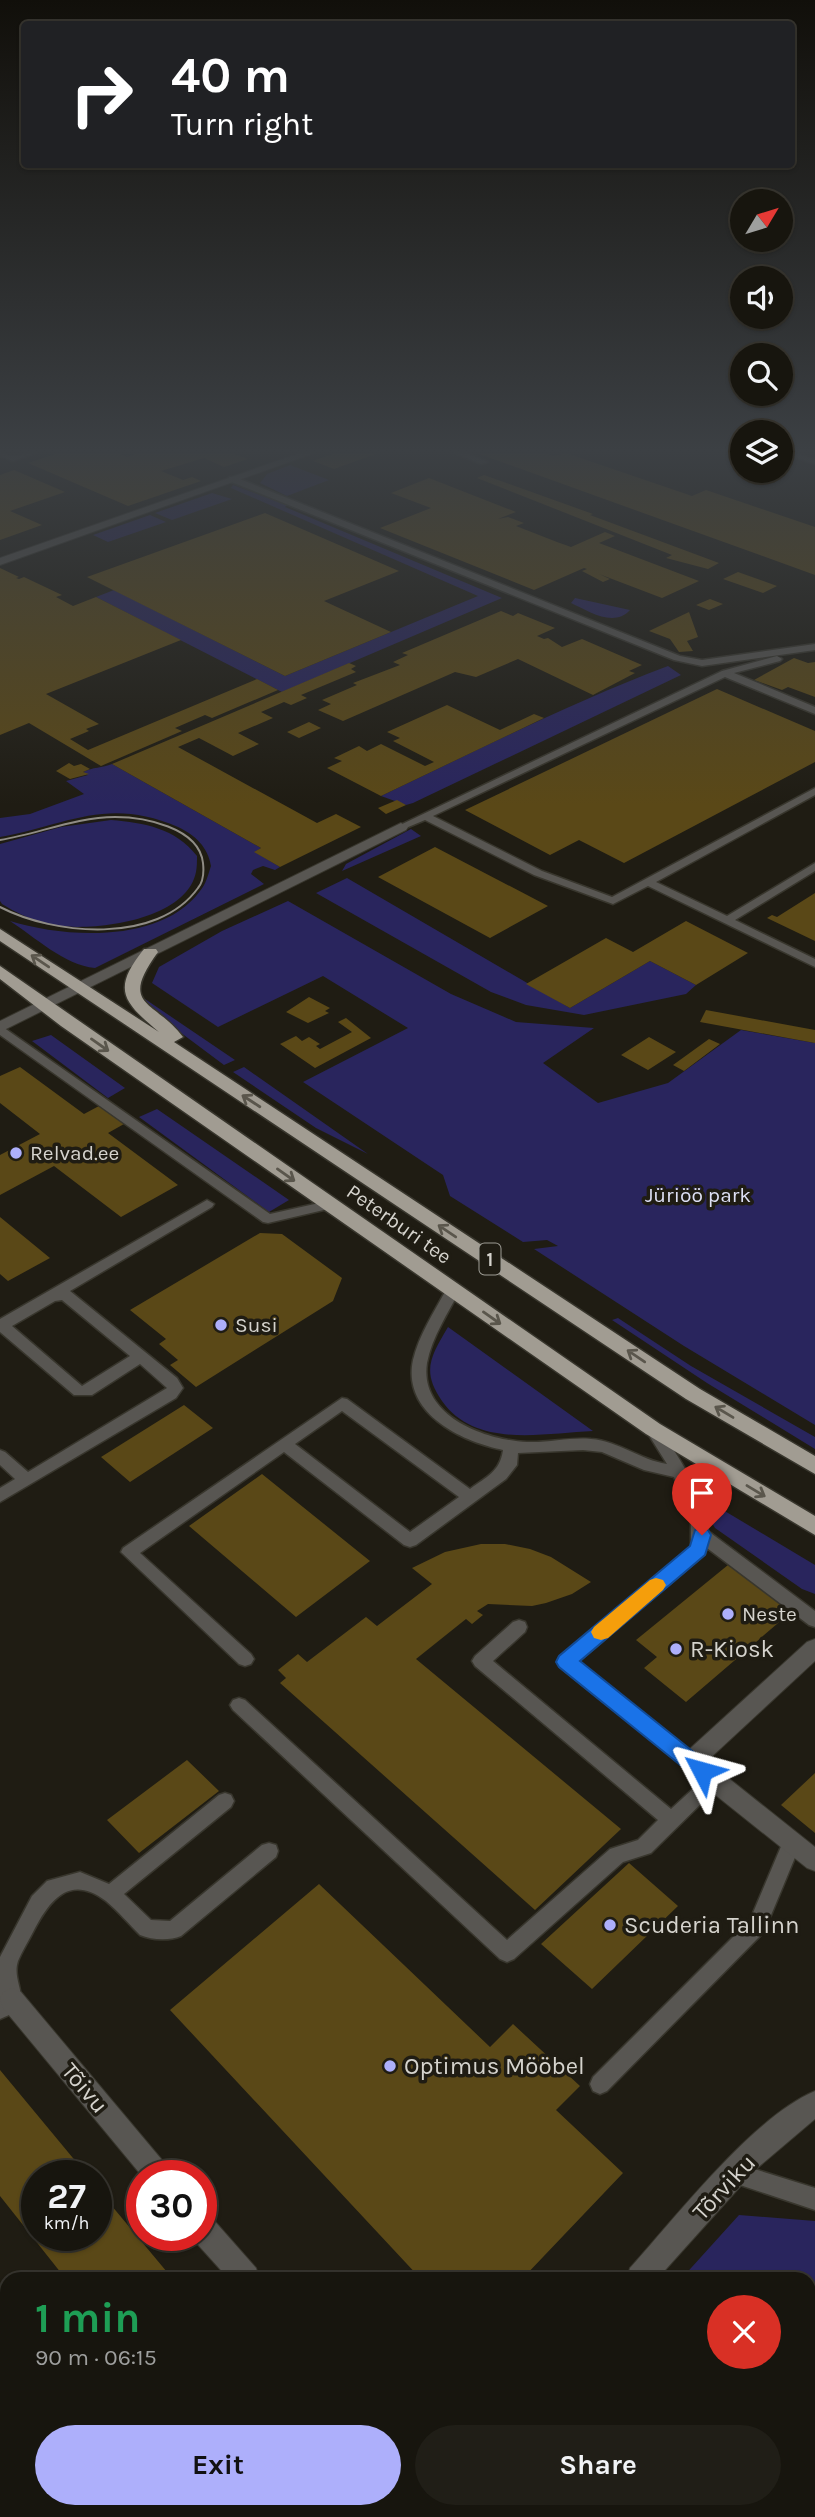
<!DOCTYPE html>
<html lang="en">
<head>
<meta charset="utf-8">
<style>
	:root { --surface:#17150e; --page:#201e17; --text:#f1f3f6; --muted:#9e9f9e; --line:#36342e; --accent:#adaffb }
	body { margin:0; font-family:Karla,sans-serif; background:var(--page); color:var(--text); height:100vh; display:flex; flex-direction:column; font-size:26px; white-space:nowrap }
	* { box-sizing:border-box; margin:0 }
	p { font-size:23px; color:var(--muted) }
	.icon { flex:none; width:38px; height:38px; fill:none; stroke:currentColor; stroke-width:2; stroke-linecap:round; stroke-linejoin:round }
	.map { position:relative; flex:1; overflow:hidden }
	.drawer { position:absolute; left:0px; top:2272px; width:816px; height:247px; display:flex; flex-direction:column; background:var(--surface); border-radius:21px 21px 0 0; box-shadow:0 2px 5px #0004,0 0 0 2px var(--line) }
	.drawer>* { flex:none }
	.guide { position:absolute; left:21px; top:21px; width:774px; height:147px; border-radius:7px; box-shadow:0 2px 5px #0004,0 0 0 2px var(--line); background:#202124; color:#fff; overflow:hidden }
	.needle { width:46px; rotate:52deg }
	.tools { position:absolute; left:730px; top:189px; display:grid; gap:14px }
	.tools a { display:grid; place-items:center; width:63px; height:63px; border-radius:50%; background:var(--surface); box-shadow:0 2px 5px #0004,0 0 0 2px var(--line); font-size:35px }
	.speed { position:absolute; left:21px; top:2160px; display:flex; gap:14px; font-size:35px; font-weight:700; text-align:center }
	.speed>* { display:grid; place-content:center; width:91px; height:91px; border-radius:50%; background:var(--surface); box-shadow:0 2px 5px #0004,0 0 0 2px var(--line); line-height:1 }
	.speed small { font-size:18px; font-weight:400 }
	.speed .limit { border:10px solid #d22; background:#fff; color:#111 }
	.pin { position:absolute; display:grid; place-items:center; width:60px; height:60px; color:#fff; margin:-72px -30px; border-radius:50% 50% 50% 0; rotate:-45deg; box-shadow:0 0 7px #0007 }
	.pin .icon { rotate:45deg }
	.me { position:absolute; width:77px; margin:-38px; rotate:309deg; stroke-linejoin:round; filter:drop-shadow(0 0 5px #0008) }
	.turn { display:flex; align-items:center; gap:24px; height:147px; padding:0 35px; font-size:32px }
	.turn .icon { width:91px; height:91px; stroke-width:2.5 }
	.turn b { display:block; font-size:49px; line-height:60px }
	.round { display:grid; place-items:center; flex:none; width:74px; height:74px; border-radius:37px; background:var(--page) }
	.head { display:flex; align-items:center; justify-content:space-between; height:119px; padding:0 35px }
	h1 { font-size:42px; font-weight:700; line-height:52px; color:#1e9e55 }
	.button { display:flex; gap:14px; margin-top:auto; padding:14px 35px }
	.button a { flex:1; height:80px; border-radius:42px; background:var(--accent); color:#111; font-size:28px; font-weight:700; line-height:80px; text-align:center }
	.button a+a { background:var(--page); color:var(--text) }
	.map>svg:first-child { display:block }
</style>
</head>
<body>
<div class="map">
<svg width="815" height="2517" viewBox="0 0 815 2517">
	<rect width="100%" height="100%" fill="#1f1c13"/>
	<path fill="#29255d" d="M290,465L329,480L287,496L260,483L267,474Z
		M233,485L287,505L285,507L502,598L282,692L96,597L114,590L285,676L478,596L231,488Z
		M212,493L232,499L172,520L155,513Z
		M150,515L166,522L108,542L93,535Z
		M575,598L630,610C614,628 588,611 571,603Z
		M668,666L681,675L413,803L406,805L381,796C476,751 570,703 668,666Z
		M112,764L261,848L255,852L280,867L275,870L263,866L253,870L251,874L264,884L95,968C64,965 35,937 10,921C65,938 161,944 200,891C206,884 208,875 211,866C208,847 195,835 178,827C108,796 66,825 0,837V818L30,814L84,794L66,781L88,775L83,772C93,767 102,768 112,764Z
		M111,820C145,823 175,828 197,856C197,861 197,867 196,872C186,923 82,934 42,923C28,918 15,912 2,904L0,901V844L61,827Z
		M411,829L421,836L342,871L346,864Z
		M347,878L570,1008L650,961L696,985L686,994L584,1015L526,1005L491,992L316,893Z
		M288,901L451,994L516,1022L594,1028L543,1063L598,1103L668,1083L741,1030L815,1043V1425L684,1346L534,1249L558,1246L547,1240L523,1242L450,1196L443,1175L303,1082L408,1028L323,976L218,1027L152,983L159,967L222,931Z
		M145,999L235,1060L224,1065L149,1009L142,1000Z
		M51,1035L125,1088L108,1098L32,1041Z
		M244,1067L368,1154L316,1128L233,1072Z
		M157,1109L289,1200L269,1212L139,1117Z
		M618,1318L691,1366L815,1437V1449L707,1383L612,1320Z
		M448,1327L593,1431C543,1433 476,1449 442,1401C421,1371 431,1356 448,1327Z
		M704,1502L713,1504L815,1565V1594L802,1589L715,1528L704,1510Z
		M739,2215L815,2221V2517H586L582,2511H808V2278H682Z"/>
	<path fill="#5a4817" d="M58,453H118L127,457L137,453H231L248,459L224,467L204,458L161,471L183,480L192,477L201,481L128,506L28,463Z
		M335,453H378L334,469L313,461Z
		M477,453H545L554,456L566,453L692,496L706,490L815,527V575Z
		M14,470L65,492L10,511L42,525L0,540V475Z
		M484,475L593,514L590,515L719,563L708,569L666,558L672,555L477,478Z
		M429,478L516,512L498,519L508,517L524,523L516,526L557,542L571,547L605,532L615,536L599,543L699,581L662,598L599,574L610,579L603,582L582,571L587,569L584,568L534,590L380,528L431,508L391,493Z
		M265,513L399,571L324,601L391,632L285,676L87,577Z
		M0,568L19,577L16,578L19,579L24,577L62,595L56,597L73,606L96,597L181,640L46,694L99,724L86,729L89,731L70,739L88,750L257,679L278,690L212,718L205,715L175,728L182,731L101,766L29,723L0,735Z
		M738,572L777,586L763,593L723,579Z
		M710,599L723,604L709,610L696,605Z
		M501,611L513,616L518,613L555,628L537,636L544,639L548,638L562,647L582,639L642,665L629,671L635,673L593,695L518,659L476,677L455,672L343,721L318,710L331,704L322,700L357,685L353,683L400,665L393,662L408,655L402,653Z
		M689,612L698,637L687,641L693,651L679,652L670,639L649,631Z
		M794,658L808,663L815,662V697L788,687L782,690L754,680Z
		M349,663L356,666L351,669L356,672L301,695L307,698L291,705L284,702L261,712L273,718L238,733L259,744L233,756L199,738L178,747L317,823L336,814L361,827L280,867L254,852L261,848L112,764Z
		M717,689L815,731V762L624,863L579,840L550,855L465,810Z
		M447,705L500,730L534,714L544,718L381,796L327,768L342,761L334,758L359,746L367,751L381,744L425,766L434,762L393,741L400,738L387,732Z
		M309,722L321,728L299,738L287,732Z
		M69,763L74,766L81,764L90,769L83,772L89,774L70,779L56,771Z
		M397,800L406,805L386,814L378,808Z
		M435,847L548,906L490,938L378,877Z
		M815,893V941L767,918L772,915L777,917Z
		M686,921L748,953L696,985L650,961L570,1008L526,984L606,938L633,952Z
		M309,997L330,1008L325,1011L329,1013L308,1023L286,1012Z
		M706,1010L815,1030V1043L700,1022Z
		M346,1018L371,1038L315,1068L280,1044L296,1036L302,1041L309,1037L320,1044L316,1046L320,1049L352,1032L338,1022Z
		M649,1037L676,1052L648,1070L621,1055Z
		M709,1039L720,1044L684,1071L673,1065Z
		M20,1067L84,1114L99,1106L124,1124L108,1133L178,1185L121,1217L54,1166L0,1195V1155L40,1134L0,1103V1076Z
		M0,1217L50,1258L8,1281L0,1274Z
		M260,1233L282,1234L342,1278L333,1301L196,1387L170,1365L178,1360L159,1344L166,1339L130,1310Z
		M184,1405L213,1428L130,1482L101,1457Z
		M262,1474L370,1561L296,1617L189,1526Z
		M481,1544H505L530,1549L551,1557L591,1582L572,1594L546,1603L532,1606L488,1604L477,1611L483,1615L472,1624L466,1619L416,1659L621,1829L535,1910L280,1683L286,1678L278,1670L298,1654L307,1662L366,1617L377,1626L432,1584L412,1568L445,1552Z
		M728,1565L791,1612L686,1702L644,1668L657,1657L636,1640Z
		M187,1760L219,1791L139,1853L107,1820Z
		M815,1773V1833L781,1805Z
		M629,1863L678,1906L592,1989L541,1944Z
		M319,1884L490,2047L513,2024L580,2086L556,2110L623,2173L523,2278H420L170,2010Z
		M0,2070L87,2175H37V2235H96V2187L172,2278H65L0,2196Z
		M0,2365L7,2374V2408L0,2414Z
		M7,2479V2511H393L398,2517H0V2486Z"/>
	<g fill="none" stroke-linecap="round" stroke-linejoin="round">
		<defs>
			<path id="service" d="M0,453L13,456L35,453L13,461L0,456Z
				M455,453H466L488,462L481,464Z
				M783,453H795L815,459V464Z
				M229,477H235L680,656L702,660L815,644V650L702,666L674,660L229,481Z
				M777,656L782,659L780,661L734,673L815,707V714L725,677L433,816L542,871L612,897L815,788V795L656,882L727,916L815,863V871L735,920L815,959V967L648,886L613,904L534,875L425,820L401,830L396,827L722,671Z
				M0,1025L270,1214L328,1201L335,1205L328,1209L268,1223L263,1222L0,1035Z
				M207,1200L214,1204L212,1207L70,1291L177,1378L183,1388L176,1398L0,1502V1488L15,1479L0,1465V1450L5,1452L28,1472L167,1388L140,1364L92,1395H74L0,1332V1319ZM62,1300L130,1356L82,1386L12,1326L55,1301Z
				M453,1285L460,1290C448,1313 432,1337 427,1363C419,1416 485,1440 527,1442C549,1443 570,1437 591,1439C619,1441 640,1460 667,1464L645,1429L648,1425H658C679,1459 703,1491 708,1531L815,1611V1627L809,1625L707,1548L705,1554L578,1662L697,1757L700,1762L697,1767L691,1770L685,1767L560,1667L557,1662L560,1657L691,1547V1518L674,1477L644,1470L602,1452L583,1450L518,1453L517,1465L506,1479L416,1545L410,1547L404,1545L284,1452L140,1553L251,1654L254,1659L251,1664L245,1666L239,1664L121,1552L123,1548L342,1398L347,1399L470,1489C486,1477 500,1472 503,1450C460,1441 402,1413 413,1360C419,1335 434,1312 446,1290ZM342,1411L459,1497L410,1532L295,1444Z
				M519,1620L525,1622L527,1627L525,1632L493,1661L671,1809L708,1775L714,1772L720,1775L723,1780L720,1785L651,1853L623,1862L514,1959L507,1962L500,1959L233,1710L230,1705L233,1700L239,1698L245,1700L507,1940L610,1849L638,1840L658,1820L475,1666L472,1661L475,1656L513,1622Z
				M225,1793L231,1795L234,1801L231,1807L124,1894L151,1920L170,1921L262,1845L269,1843L276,1845L278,1851L276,1857L181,1936C169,1941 152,1940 140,1935C129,1924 118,1911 106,1901C69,1873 49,1901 33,1932C28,1942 22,1951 18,1961C10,1985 39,2004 0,2019V1957L32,1896L47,1881L80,1872L109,1884L219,1795Z
				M792,1835L799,1837L801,1843L764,1932L607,2091L600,2094L593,2091L590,2084L593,2077L750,1920L785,1837Z
				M735,2163L815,2188V2210L728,2181L724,2174L728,2167Z"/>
			<path id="minor" d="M300,453H314L0,565V558Z
				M401,823L408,827L406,830L0,1032V1021Z
				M815,1639V1661L707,1761L815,1847V1871L807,1868L683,1769L680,1762L683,1755L807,1642Z
				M12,1988L21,1992L167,2166L171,2175L142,2176L3,2008L0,1999L3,1992Z
				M815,2091V2119L755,2170L658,2278H627L630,2268C676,2217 753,2117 815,2091Z
				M201,2214L211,2217L256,2268L259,2278H228L191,2237L201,2235Z
				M463,2511H495L498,2517H466Z"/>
			<path id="trunk" d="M0,929L159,1032C122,1001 112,989 144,949H156L158,952C118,1007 154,999 183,1037L174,1042L700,1389L815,1456V1474L686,1399L0,941Z
				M0,966L660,1424L815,1516V1535L646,1434L61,1026L0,979Z"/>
		</defs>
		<use href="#service" stroke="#38362d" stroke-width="3"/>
		<use href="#minor" stroke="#38362d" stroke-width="2"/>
		<use href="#trunk" stroke="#38362d" stroke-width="3"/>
		<use href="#service" fill="#585652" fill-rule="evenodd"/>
		<use href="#minor" fill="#585652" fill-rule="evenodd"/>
		<use href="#trunk" fill="#a19c92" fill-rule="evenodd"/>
		<path stroke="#8f8c85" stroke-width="2" d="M0,840C38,834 76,817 115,817C143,817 199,827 203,863C204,872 204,881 198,888C157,945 54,935 0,907"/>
	</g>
	<defs><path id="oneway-shaft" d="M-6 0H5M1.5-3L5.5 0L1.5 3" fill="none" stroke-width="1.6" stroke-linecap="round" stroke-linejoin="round" transform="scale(1.75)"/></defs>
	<g stroke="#5a564c">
		<use href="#oneway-shaft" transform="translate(40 961) rotate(-146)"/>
		<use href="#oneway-shaft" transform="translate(100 1045) rotate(35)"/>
		<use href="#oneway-shaft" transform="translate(251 1101) rotate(-147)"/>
		<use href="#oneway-shaft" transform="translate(286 1175) rotate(35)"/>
		<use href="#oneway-shaft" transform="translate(447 1231) rotate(-146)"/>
		<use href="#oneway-shaft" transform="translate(492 1318) rotate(35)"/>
		<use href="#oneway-shaft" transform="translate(636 1356) rotate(-146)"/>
		<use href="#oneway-shaft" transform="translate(724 1412) rotate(-149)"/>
		<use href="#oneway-shaft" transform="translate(756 1491) rotate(31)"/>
	</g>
	<linearGradient id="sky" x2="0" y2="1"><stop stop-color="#110f0a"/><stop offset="0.56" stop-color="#3c4044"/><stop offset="1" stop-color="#3c4044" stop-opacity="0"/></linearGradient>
	<rect width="815" height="805" fill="url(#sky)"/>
	<path fill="#1a73e8" stroke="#114b97" stroke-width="2" d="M702,1528L708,1530L711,1535L705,1555L580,1661L710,1765L712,1771L710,1777L702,1780L695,1777L559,1667L556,1662L559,1656L690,1546L695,1530Z"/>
	<path fill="#f59e0b" d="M656,1578L663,1580L666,1585L663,1590L608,1638L601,1640L594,1638L591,1632L594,1627L650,1580Z"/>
	<g fill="#adaffb" stroke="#1f1c13" stroke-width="2.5">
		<circle cx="16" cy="1153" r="7"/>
		<circle cx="221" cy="1325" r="7"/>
		<circle cx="728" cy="1614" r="7"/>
		<circle cx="676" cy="1649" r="7"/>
		<circle cx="610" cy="1925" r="7"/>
		<circle cx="390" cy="2066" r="7"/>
	</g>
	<g text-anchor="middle" stroke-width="7" stroke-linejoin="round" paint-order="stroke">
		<rect fill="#1f1c13" stroke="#9e9c95" stroke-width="2" x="479.5" y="1243.5" width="21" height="31" rx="5"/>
		<g font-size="19" font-weight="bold" fill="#d5d3cd">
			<text x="490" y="1266">1</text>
		</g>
		<g font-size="21" fill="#d5d3cd" stroke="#1f1c13" text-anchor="start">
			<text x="30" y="1160">Relvad.ee</text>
			<text x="235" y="1332">Susi</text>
			<text x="742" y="1621">Neste</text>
		</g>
		<g font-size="21" fill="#dddff4" stroke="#1f1c13">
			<text x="698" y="1202">Jüriöö park</text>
		</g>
		<g font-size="21" fill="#d5d3cd" stroke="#1f1c13">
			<text transform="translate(399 1224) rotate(35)" y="7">Peterburi tee</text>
		</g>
		<g font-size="24" fill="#d5d3cd" stroke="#1f1c13" text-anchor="start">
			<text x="690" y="1657">R-Kiosk</text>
			<text x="624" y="1933">Scuderia Tallinn</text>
			<text x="404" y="2074">Optimus Mööbel</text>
		</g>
		<g font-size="24" fill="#d5d3cd" stroke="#1f1c13">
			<text transform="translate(85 2088) rotate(50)" y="8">Tõivu</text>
			<text transform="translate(724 2187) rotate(-47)" y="8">Tõrviku</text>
		</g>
	</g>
</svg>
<div class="tools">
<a><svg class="needle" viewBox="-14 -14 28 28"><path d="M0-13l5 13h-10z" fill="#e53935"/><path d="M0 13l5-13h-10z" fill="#9e9f9e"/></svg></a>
<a><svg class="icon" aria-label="sound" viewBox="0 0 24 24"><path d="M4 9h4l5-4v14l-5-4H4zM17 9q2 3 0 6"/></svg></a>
<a><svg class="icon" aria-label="search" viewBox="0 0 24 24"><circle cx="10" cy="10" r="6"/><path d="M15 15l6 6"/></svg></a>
<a><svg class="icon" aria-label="layers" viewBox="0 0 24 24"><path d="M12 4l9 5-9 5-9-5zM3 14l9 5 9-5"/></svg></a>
</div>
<div class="speed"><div>27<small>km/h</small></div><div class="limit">30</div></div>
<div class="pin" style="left:702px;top:1535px;background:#d93025"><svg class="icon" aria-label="arrive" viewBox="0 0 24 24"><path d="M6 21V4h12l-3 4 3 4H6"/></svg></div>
<svg class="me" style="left:702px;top:1771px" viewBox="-20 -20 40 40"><path d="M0-17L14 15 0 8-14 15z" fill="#1a73e8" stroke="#fff" stroke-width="4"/></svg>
<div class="guide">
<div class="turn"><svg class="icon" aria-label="right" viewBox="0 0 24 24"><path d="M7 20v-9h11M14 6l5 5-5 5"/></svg><div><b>40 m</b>Turn right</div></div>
</div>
<section class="drawer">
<div class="head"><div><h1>1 min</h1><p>90 m · 06:15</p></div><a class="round" style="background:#d93025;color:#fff"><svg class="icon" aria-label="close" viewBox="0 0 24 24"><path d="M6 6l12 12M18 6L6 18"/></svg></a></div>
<div class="button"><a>Exit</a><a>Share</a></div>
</section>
</div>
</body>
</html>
